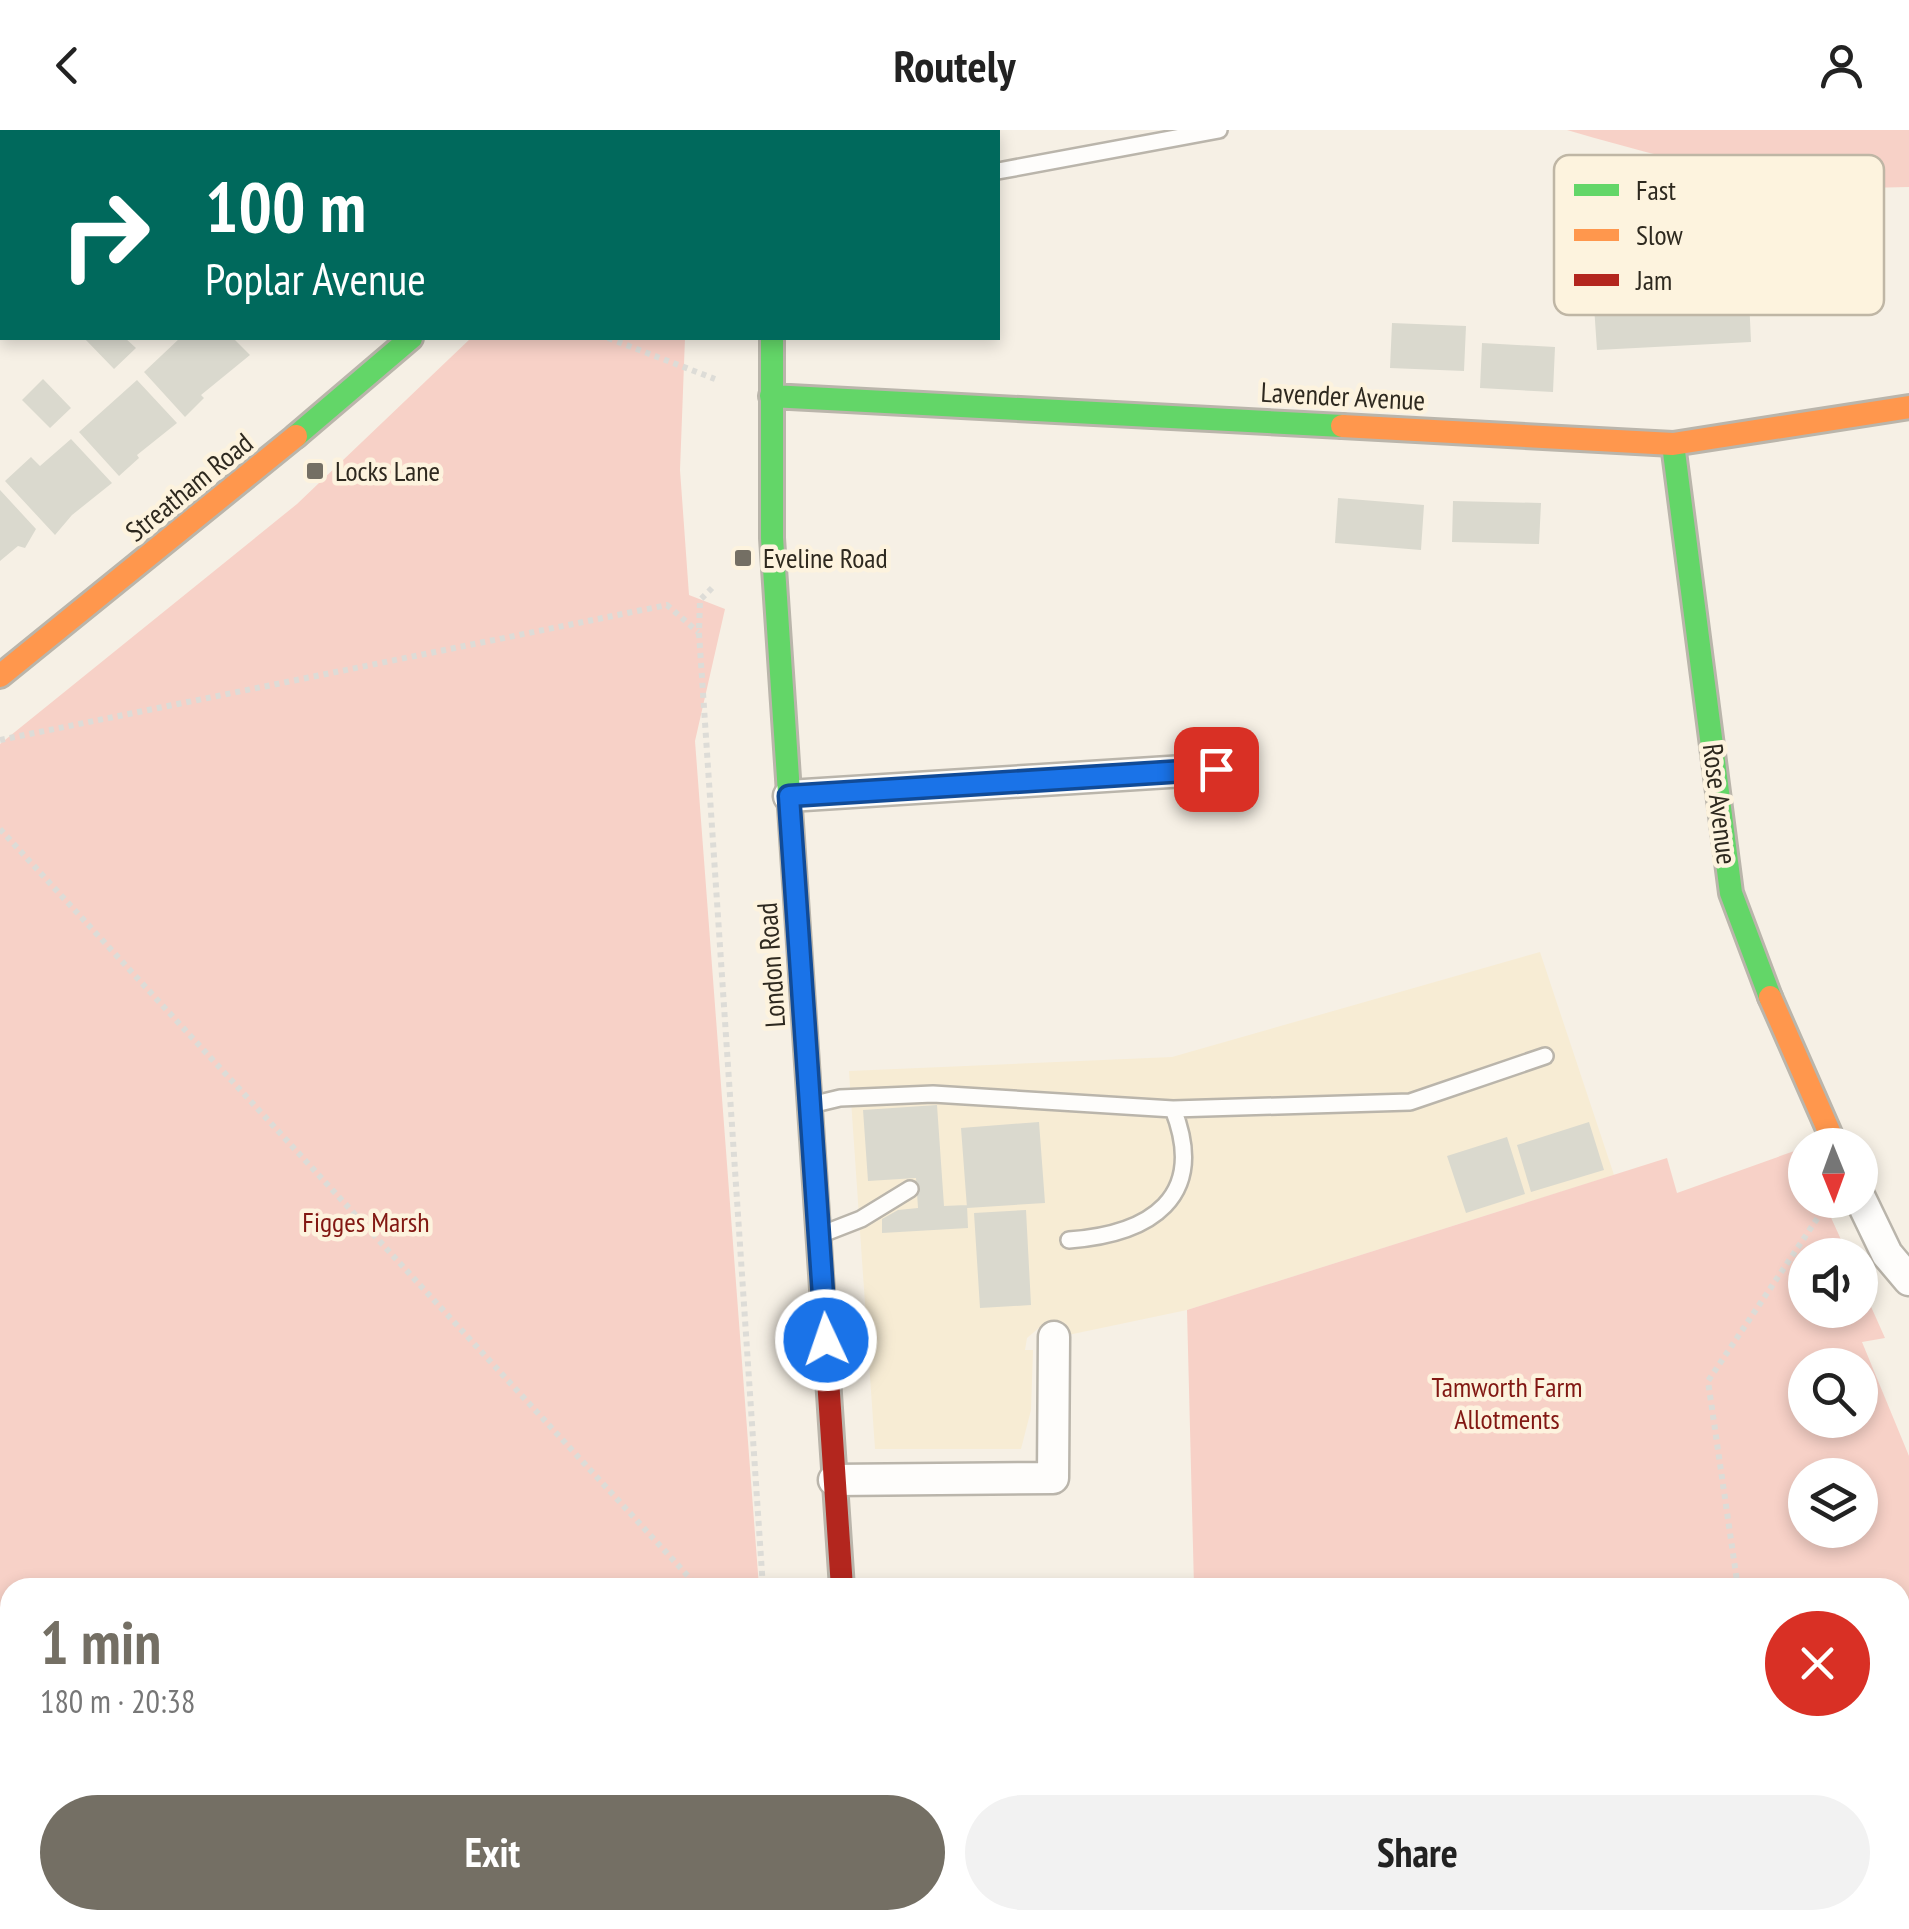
<!DOCTYPE html>
<html lang="en">
<head>
<meta charset="utf-8">
<style>
	:root { --surface:#fff; --page:#f2f2f2; --text:#222; --muted:#767676; --accent:#746f64 }
	body { margin:0; font-family:"PT Sans Narrow",sans-serif; background:var(--page); color:var(--text); height:100vh; display:flex; flex-direction:column; font-size:38px; white-space:nowrap }
	* { box-sizing:border-box; margin:0 }
	p { font-size:32px; color:var(--muted) }
	.icon { flex:none; width:55px; height:55px; fill:none; stroke:currentColor; stroke-width:2; stroke-linecap:round; stroke-linejoin:round }
	.map { position:relative; flex:1; overflow:hidden }
	.side { position:absolute; left:0px; top:1448px; width:1910px; height:352px; display:flex; flex-direction:column; background:var(--surface); border-radius:30px 30px 0 0; box-shadow:0 5px 15px #0003 }
	.side>* { flex:none }
	.top-card { position:absolute; left:0px; top:0px; width:1000px; height:210px; box-shadow:0 5px 15px #0003; background:#00695c; color:#fff; overflow:hidden }
	.needle { width:65px; rotate:179deg }
	.fabs { position:absolute; left:1788px; top:998px; display:grid; gap:20px }
	.fabs a { display:grid; place-items:center; width:90px; height:90px; border-radius:50%; background:var(--surface); box-shadow:0 5px 15px #0003; font-size:50px }
	.pin { position:absolute; display:grid; place-items:center; width:85px; height:85px; color:#fff; margin:-42px; border-radius:20px; box-shadow:0 5px 15px #0006 }
	.me { position:absolute; width:110px; margin:-55px; rotate:357deg; stroke-linejoin:round; filter:drop-shadow(0 0 8px #0008) }
	.turn { display:flex; align-items:center; gap:35px; height:210px; padding:0 40px; font-size:45px }
	.turn .icon { width:130px; height:130px; stroke-width:2.5 }
	.turn b { display:block; font-size:70px; line-height:85px }
	.round { display:grid; place-items:center; flex:none; width:105px; height:105px; border-radius:52px; background:var(--page) }
	.head { display:flex; align-items:center; justify-content:space-between; height:170px; padding:0 40px }
	h1 { font-size:60px; font-weight:800; line-height:75px; color:var(--accent) }
	.primary-button { display:flex; gap:20px; margin-top:auto; padding:20px 40px }
	.primary-button a { flex:1; height:115px; border-radius:60px; background:var(--accent); color:#fff; font-size:40px; font-weight:800; line-height:115px; text-align:center }
	.primary-button a+a { background:var(--page); color:var(--text) }
	header { display:flex; justify-content:space-between; align-items:center; height:130px; padding:0 40px; background:var(--surface); font-size:45px; font-weight:800 }
	.map>svg:first-child { display:block }
</style>
</head>
<body>
<header><svg class="icon" aria-label="back" viewBox="0 0 24 24"><path d="M15 5l-7 7 7 7"/></svg>Routely<svg class="icon" aria-label="person" viewBox="0 0 24 24"><circle cx="12" cy="8" r="4"/><path d="M4 21q1-7 8-7t8 7"/></svg></header>
<div class="map">
<svg width="1909" height="1799" viewBox="0 0 1909 1799">
	<rect width="100%" height="100%" fill="#f6f0e5"/>
	<path fill="#f7ecd4" d="M1540,822L1614,1045L1187,1180L1068,1205L1062,1194L1040,1197L1027,1208L1025,1220H1033L1031,1280L1021,1319H875L849,941L1172,927Z"/>
	<path fill="#f7d1c7" fill-rule="evenodd" d="M1567,0H1909V57C1790,61 1680,33 1567,0Z
		M471,208H685L680,340L689,465L725,479L695,611L759,1457L10,1458V1790H784V1799H0V614L297,374Z
		M1800,1019L1805,1030V1070H1823L1848,1125H1805V1180H1860V1152L1885,1208L1862,1212L1909,1326V1799H1332L1331,1790H1900V1458L1194,1457L1187,1180L1667,1028L1677,1063ZM1805,1235H1860V1290H1805ZM1805,1345H1860V1400H1805Z"/>
	<path fill="#dad9ce" d="M1749,168L1751,212L1597,220L1594,176Z
		M1392,193L1466,196L1464,241L1390,238Z
		M84,208H125L136,218L114,239Z
		M180,208H233L250,225L201,265L204,268L185,287L144,242Z
		M1482,213L1555,217L1553,262L1480,258Z
		M43,249L71,278L50,298L22,270Z
		M137,250L177,293L137,325L139,328L119,346L79,302Z
		M71,309L112,353L72,385L55,405L5,351L31,327L40,336Z
		M0,360L36,399L25,418L18,416L0,431Z
		M1338,368L1424,375L1421,420L1335,413Z
		M1453,371L1541,373L1539,414L1452,412Z
		M937,975L944,1076L967,1075L968,1098L882,1103V1089L898,1080L918,1078L916,1048L868,1051L863,980Z
		M1039,992L1045,1073L967,1078L961,998Z
		M1589,992L1604,1040L1531,1062L1517,1015Z
		M1507,1007L1525,1064L1466,1083L1447,1026Z
		M1026,1080L1031,1175L980,1178L974,1083Z
		M1204,1790H1291V1799H1205Z"/>
	<g fill="none" stroke-linecap="round" stroke-linejoin="round">
		<defs>
			<path id="lane" d="M998,41L1219,0
				M815,974L840,968L933,964L1173,979L1410,972L1545,926
				M825,1103L861,1089L910,1059
				M1069,1110C1150,1104 1208,1068 1173,979
				M1860,1790L1865,1799"/>
			<path id="street" d="M221,0L224,2
				M789,666L1216,639
				M1860,1068L1887,1124L1909,1150
				M834,1350L1053,1348L1054,1207"/>
			<path id="fast" d="M797,0V2
				M605,2L607,0
				M772,208V408L826,1219
				M771,266L1342,296
				M296,306L411,208
				M1673,314L1731,763L1770,867"/>
			<path id="slow" d="M757,0V2
				M1342,296L1673,314L1909,277
				M0,546L296,306
				M1770,867L1835,1015"/>
			<path id="jam" d="M826,1219L842,1458
				M862,1790V1799"/>
		</defs>
		<use href="#lane" stroke="#bab5ab" stroke-width="20"/>
		<use href="#street" stroke="#bab5ab" stroke-width="35"/>
		<use href="#fast" stroke="#bab5ab" stroke-width="28"/>
		<use href="#slow" stroke="#bab5ab" stroke-width="28"/>
		<use href="#jam" stroke="#bab5ab" stroke-width="28"/>
		<path stroke="#dddcd7" stroke-width="6" stroke-dasharray="5 5" stroke-linecap="butt" d="M666,2L668,0
			M608,208L715,249
			M712,458L700,470L699,503L763,1458
			M0,610L667,475L698,502
			M0,699L699,1458
			M1738,1458L1708,1251L1829,1071
			M780,1790L781,1799
			M1182,1790L1183,1799"/>
		<use href="#lane" stroke="#fefdfb" stroke-width="15"/>
		<use href="#street" stroke="#fefdfb" stroke-width="30"/>
		<use href="#fast" stroke="#63d668" stroke-width="22"/>
		<use href="#slow" stroke="#ff974d" stroke-width="22"/>
		<use href="#jam" stroke="#b3261e" stroke-width="22"/>
	</g>
	<g fill="none" stroke-linecap="round" stroke-linejoin="round">
		<defs>
			<path id="route" d="M826,1210L789,666L1216,639"/>
		</defs>
		<use href="#route" stroke="#114b97" stroke-width="25"/>
		<use href="#route" stroke="#1a73e8" stroke-width="18"/>
	</g>
	<g fill="#746f64" stroke="#fdf3de" stroke-width="4">
		<rect x="305" y="331" width="20" height="20" rx="5"/>
		<rect x="733" y="418" width="20" height="20" rx="5"/>
	</g>
	<g text-anchor="middle" stroke-width="9" stroke-linejoin="round" paint-order="stroke">
		<g font-size="28" fill="#2e291f" stroke="#fdf3de">
			<text transform="translate(1343 266) rotate(3)" y="10">Lavender Avenue</text>
			<text transform="translate(189 357) rotate(-39)" y="10">Streatham Road</text>
			<text transform="translate(1720 674) rotate(83)" y="10">Rose Avenue</text>
			<text transform="translate(771 835) rotate(-94)" y="10">London Road</text>
		</g>
		<g font-size="28" fill="#2e291f" stroke="#fdf3de" text-anchor="start">
			<text x="335" y="351">Locks Lane</text>
			<text x="763" y="438">Eveline Road</text>
		</g>
		<g font-size="28" fill="#821813" stroke="#fdf3de">
			<text x="366" y="1102">Figges Marsh</text>
			<text x="1507" y="1267">Tamworth Farm<tspan x="1507" dy="32">Allotments</tspan></text>
		</g>
	</g>
	<rect x="1554" y="25" width="330" height="160" rx="15" fill="#fdf3de" stroke="#bfb6a5" stroke-width="2.5"/>
	<rect x="1574" y="54" width="45" height="12" fill="#63d668"/>
	<rect x="1574" y="99" width="45" height="12" fill="#ff974d"/>
	<rect x="1574" y="144" width="45" height="12" fill="#b3261e"/>
	<g font-size="28" fill="#2e291f">
		<text x="1636" y="70">Fast</text>
		<text x="1636" y="115">Slow</text>
		<text x="1636" y="160">Jam</text>
	</g>
</svg>
<div class="fabs">
<a><svg class="needle" viewBox="-14 -14 28 28"><path d="M0-13l5 13h-10z" fill="#e53935"/><path d="M0 13l5-13h-10z" fill="#767676"/></svg></a>
<a><svg class="icon" aria-label="sound" viewBox="0 0 24 24"><path d="M4 9h4l5-4v14l-5-4H4zM17 9q2 3 0 6"/></svg></a>
<a><svg class="icon" aria-label="search" viewBox="0 0 24 24"><circle cx="10" cy="10" r="6"/><path d="M15 15l6 6"/></svg></a>
<a><svg class="icon" aria-label="layers" viewBox="0 0 24 24"><path d="M12 4l9 5-9 5-9-5zM3 14l9 5 9-5"/></svg></a>
</div>
<div class="pin" style="left:1216px;top:639px;background:#d93025"><svg class="icon" aria-label="arrive" viewBox="0 0 24 24"><path d="M6 21V4h12l-3 4 3 4H6"/></svg></div>
<svg class="me" style="left:826px;top:1210px" viewBox="-20 -20 40 40"><circle r="17" fill="#1a73e8" stroke="#fff" stroke-width="3"/><path d="M0-11L8 9 0 5-8 9z" fill="#fff"/></svg>
<div class="top-card">
<div class="turn"><svg class="icon" aria-label="right" viewBox="0 0 24 24"><path d="M7 20v-9h11M14 6l5 5-5 5"/></svg><div><b>100 m</b>Poplar Avenue</div></div>
</div>
<section class="side">
<div class="head"><div><h1>1 min</h1><p>180 m · 20:38</p></div><a class="round" style="background:#d93025;color:#fff"><svg class="icon" aria-label="close" viewBox="0 0 24 24"><path d="M6 6l12 12M18 6L6 18"/></svg></a></div>
<div class="primary-button"><a>Exit</a><a>Share</a></div>
</section>
</div>
</body>
</html>
